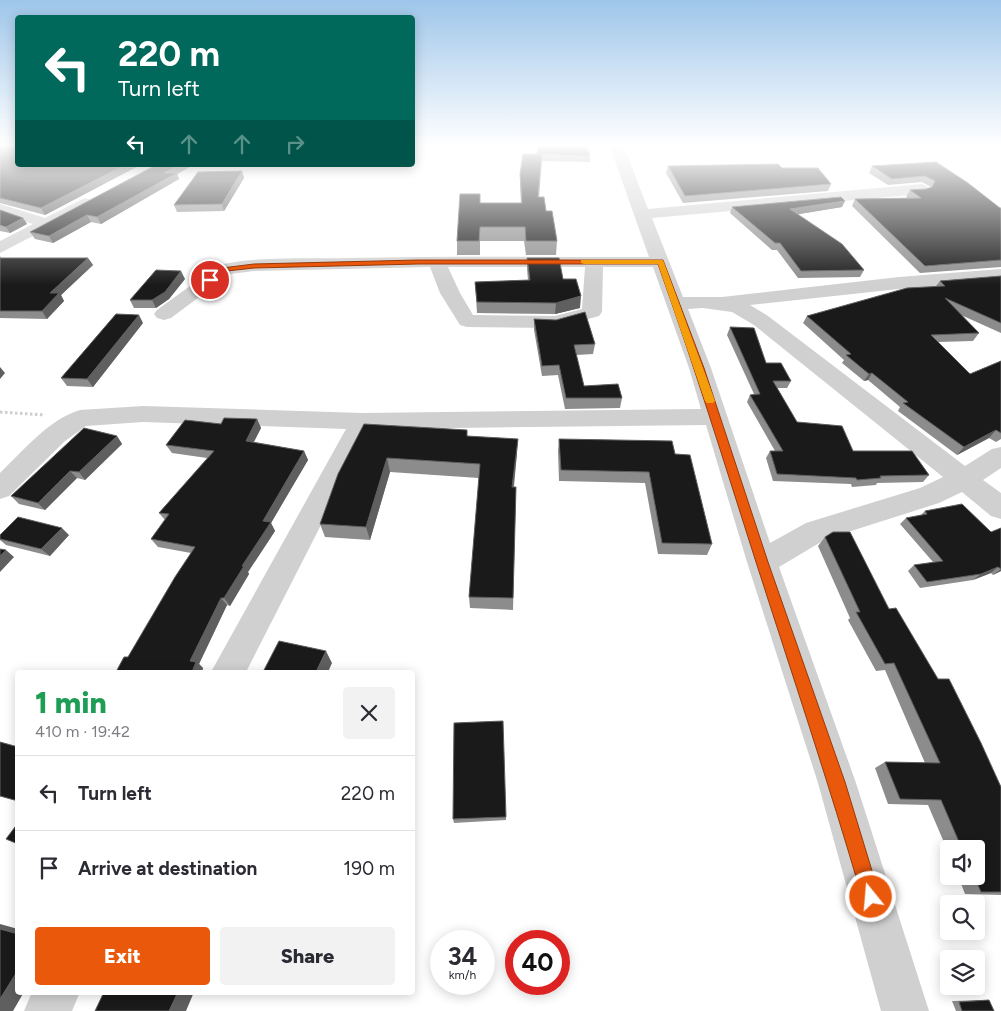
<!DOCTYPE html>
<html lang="en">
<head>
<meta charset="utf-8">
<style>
	:root { --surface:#fff; --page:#f2f2f3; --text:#2b2b33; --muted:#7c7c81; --line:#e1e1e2; --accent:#ea580c }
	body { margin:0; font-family:Figtree,sans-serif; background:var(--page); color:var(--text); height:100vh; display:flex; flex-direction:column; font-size:19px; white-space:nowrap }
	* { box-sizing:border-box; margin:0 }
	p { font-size:16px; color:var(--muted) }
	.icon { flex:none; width:28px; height:28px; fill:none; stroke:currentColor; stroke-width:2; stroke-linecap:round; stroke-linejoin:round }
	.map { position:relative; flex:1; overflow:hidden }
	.details { position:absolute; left:15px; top:670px; width:400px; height:325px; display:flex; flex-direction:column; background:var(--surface); border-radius:5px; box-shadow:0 2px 12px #0003 }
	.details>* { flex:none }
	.top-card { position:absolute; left:15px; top:15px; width:400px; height:152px; border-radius:5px; box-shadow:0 2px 12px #0003; background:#00695c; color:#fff; overflow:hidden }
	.controls { position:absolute; left:940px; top:840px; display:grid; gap:10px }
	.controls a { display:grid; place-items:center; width:45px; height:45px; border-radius:5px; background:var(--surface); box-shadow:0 2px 12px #0003; font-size:25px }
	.speed { position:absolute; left:430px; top:930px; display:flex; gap:10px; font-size:25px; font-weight:700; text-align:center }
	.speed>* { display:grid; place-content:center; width:65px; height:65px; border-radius:50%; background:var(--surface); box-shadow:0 2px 12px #0003; line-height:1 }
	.speed small { font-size:12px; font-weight:400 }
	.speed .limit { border:8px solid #d22; background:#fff; color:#111 }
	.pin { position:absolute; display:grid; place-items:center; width:42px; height:42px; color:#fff; margin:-21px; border:2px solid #fff; border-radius:50%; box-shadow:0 1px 5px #0007 }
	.me { position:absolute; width:55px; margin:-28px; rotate:343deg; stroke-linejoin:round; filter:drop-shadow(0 0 4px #0008) }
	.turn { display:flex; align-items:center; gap:18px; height:105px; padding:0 20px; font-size:22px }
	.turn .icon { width:65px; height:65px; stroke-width:2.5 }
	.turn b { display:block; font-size:35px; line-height:42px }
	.lanes { display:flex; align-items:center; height:48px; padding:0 20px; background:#0003; justify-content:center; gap:25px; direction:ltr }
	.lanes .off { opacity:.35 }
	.round { display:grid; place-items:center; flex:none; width:52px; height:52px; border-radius:5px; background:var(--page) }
	.headline { display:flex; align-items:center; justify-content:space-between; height:85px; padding:0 20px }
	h1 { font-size:30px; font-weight:800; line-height:38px; color:#1e9e55 }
	.cta { display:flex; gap:10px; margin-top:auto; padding:10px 20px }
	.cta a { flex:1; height:58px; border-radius:5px; background:var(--accent); color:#fff; font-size:20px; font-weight:800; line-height:58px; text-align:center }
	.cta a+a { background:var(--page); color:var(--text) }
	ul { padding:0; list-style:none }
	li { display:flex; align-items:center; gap:15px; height:75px; padding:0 20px; border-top:1px solid var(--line) }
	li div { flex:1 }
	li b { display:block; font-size:19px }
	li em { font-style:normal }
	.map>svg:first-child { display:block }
</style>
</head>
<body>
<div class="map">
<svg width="1001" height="1011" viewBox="0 0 1001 1011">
	<rect width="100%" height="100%" fill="#fff"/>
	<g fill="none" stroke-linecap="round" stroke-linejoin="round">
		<path stroke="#cdcdcd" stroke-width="3" stroke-dasharray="2.5 2.5" stroke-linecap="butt" d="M0,412L45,415"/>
		<path fill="#d0d0d0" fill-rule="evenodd" d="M609,144H623L648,209L922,184L927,186L930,189L927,192L922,194L652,218L683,297H722L899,277L1001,269V281L899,289L750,305L768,316L965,466L992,449L1001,447V468L983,480L1001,493V519L991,516L962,492L939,503L826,539L779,567L856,783L929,1011H881L818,783L747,562L706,425L370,429L246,672H211L346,429L143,422L86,426L65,441L9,496L0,499V473C23,451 49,419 80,410L143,406L362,413L701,409L689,368L653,267H603L602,312L599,316L555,328L467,327L460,325L440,293L430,267L254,271L230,274L171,318L164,320L157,318L154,314L157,310L219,265C257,256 308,259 348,258C448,256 549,257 649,257ZM448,267H585L582,309L555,316L473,315L460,293ZM703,308L732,312L754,325L943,477L920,488L806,523L770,543L711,368L688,309Z
			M85,198L91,200L93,203L91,206L0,253V241L33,224L0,214V204L45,218Z
			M32,992H80L72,1011H24Z"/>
	</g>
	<path fill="#8c8c8c" d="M0,144L18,165H140L45,215L0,203Z
		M523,154L590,156V162L542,161L539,197L546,211L557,241L556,255H526L524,241H480V255H457V241L480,203H521L520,186V174Z
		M936,162L1000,208H1001V267L920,273L852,206L855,199L907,198L906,197L910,190L926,189L931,187L922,182L888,185L869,173L872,166Z
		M193,165L177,174L179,179L101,224L91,222L53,243L35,239L30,232Z
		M668,166L782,168L831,184L828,191L683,203L666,173Z
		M242,171L244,178L224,211L177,212L174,205Z
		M732,207H842L798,214L864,270L860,277L798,278L777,250H772L730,213Z
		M0,210L23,218L27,224L10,233L0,231Z
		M0,256L1,258H88L93,265L61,295L64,301L47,319L0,318Z
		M527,258L563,279L580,308L555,314L477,313L475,282L528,280L527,269Z
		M1001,276V333L961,315L979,333L973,341L938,342L970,374L1001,361V439L996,442L989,438L957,455L898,411L900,407L868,380L864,381L842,363L844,360L803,323L807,316L936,286L940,281Z
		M185,279L169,299L156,308H134L130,300Z
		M534,319L595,344L593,354L576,355L584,386L622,398L620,408L565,409L558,375L542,376L534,330Z
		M143,323L93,387L67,386L61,378Z
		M730,327L766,363L791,381L787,388H777L797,422L853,451L929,475L923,482L877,483L876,485L852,487L851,484L773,481L766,458L770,451H775L747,402L750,395L754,394L727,335Z
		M257,419L261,428L254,442L304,451L308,460L271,523L275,531L248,572L249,574L230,606L227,605L199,664L203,668L202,672H116L128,657L191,553L158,547L151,539L165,520L159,513L207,458L172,453L166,445L221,424Z
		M364,424L467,436L517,453L514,487H516L513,610L470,608L469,597L479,478L390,472L370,540L325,537L320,524Z
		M117,436L122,444L85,480L77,478L45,510L19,504L11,496Z
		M559,439L675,454L712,544L707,555L658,554L645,483L559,481L558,451Z
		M925,511L991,532L1001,528V571L993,575L991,573L973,580L920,588L908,571L914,565L933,562L900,524L906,518L921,515Z
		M0,535H69L50,556L6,545L0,540Z
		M825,537L889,609L1001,787V895L965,894L958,876H976V849H949V854L928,805L888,804L875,768L885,762L925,763L885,670L876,671L848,620L850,618L818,546Z
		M506,817V820L454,823L453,819Z
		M982,1000H989L994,1011H956L952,1001Z"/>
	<path fill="#5f5f5f" d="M125,165H140L45,215L41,208Z
		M179,165H193L177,174L179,179L101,224L97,217L164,173Z
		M242,171L244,178L224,211L222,204Z
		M845,201L842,207L788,216L790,209Z
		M87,215L91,222L53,243L49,236Z
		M23,218L27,224L10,233L6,227Z
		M88,258L93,265L61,295L64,301L47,319L42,311L50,293Z
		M181,271L185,279L169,299L156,308L152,300Z
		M581,296L580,308L555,314L556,303Z
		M139,315L143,323L93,387L87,379Z
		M0,367L5,373L0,379Z
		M872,373L868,380L864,381L869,374Z
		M257,419L261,428L250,449L246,441Z
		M996,430L989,438L957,455L964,447Z
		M117,436L122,444L85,480L79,472Z
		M518,439L517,453L512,500V487Z
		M304,451L308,460L271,523L275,531L248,572L249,574L230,606L224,598L242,566L263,521Z
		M387,458L390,472L370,540L366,527Z
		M70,471L77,478L45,510L38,503Z
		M62,528L69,535L50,556L41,549Z
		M6,550L14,557L0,572V556Z
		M998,567L991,573L973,580L981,574Z
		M1001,569V571L993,575Z
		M221,598L227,605L199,664L203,668L202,672H192L190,661Z
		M326,651L332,663L328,672H316Z
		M0,924L18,929V934L0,929Z
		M18,970V992H24L13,1011H0V999Z
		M178,992H194L186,1011H169Z"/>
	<path fill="#1a1a1a" stroke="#5f5f5f" d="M0,144H18V165H125L41,208L0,198Z
		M538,144H586L590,156L537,154Z
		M523,154H542L538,197H544L546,211H552L557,241H526L525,227H480L479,241H457L460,194H480V203H522L520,174Z
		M936,162L968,183L1000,208H1001V260L925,266L855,199L921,198L910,190L926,189L932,187L935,181L925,176L892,179L872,166Z
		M778,164L782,168H818L831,184L685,196L668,166Z
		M156,165H179L164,173H177L97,217L87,215L49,236L30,232Z
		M242,171L222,204L174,205L198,172Z
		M841,197L845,201L790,209L842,244L864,270L801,271L780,243H775L732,207Z
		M0,210L23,218L6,227L0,225Z
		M0,258H88L50,293H59L42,311H0Z
		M527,258H559L563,279H576L581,296L556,303L477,302L475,282L530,280Z
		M156,270L181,271L165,292L152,300H130Z
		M1001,276V323L945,298L979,333L931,335L970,374L1001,361V433L996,430L964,447L903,403L908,402L872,373L869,374L846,355L851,354L807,316L907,288L945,286L940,281Z
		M585,312L595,344L574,345L584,386L618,384L622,398H566L559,365L542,366L534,319L556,320Z
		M116,314L139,315L87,379L61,378Z
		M730,327L754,328L766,363H781L791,381H773L797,422L842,426L853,451H912L929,475L880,476L881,478L857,480L856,478L777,474L770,451H783L750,395L760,394Z
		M224,418L257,419L246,441L304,451L263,521L271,522L242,566H244L224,598H221L190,661L196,662L192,672H116L124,657H128L175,577L195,547L151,539L169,514L159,513L214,451L166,445L185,420L221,424Z
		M364,424L467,430V436L518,439L512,487H516L513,598L469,597L480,464L387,458L366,527L320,524L338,474Z
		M84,428L117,436L79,472L70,471L38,503L11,496Z
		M559,439L672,441L675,454L690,455L712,544L662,543L649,472L561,470Z
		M962,504L991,532L1001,528V569L998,567L981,574L927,582L914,565L943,561L906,518L927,514L925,511Z
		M18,517L62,528L41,549L0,539V535Z
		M833,532H850L889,609L896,608L938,679H949L981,743L1001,787V892H981L974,876H976V849H962L941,800L900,799L885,762L940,763L894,663L885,664L856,612H860L825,537Z
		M0,549L6,550L0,556Z
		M279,641L326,651L316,672H263Z
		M503,721L506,817L453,819L454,723Z
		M0,742L18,747V801L0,796Z
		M18,823V844L6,839Z
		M0,929L18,934V970L0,999Z
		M104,992H178L169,1011H95Z
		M989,1000L994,1011H962L959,1002Z"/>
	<linearGradient id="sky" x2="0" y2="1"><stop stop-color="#9ec6ea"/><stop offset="0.51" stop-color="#fff"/><stop offset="1" stop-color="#fff" stop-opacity="0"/></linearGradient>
	<rect width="1001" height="285" fill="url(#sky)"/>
	<path fill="#ea580c" stroke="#983908" d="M418,260H663L704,368L768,562L845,782L880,897L877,903L871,906L865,903L862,897C829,784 792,674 756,562C724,462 693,362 658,264H418L254,268L227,271L213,282L206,280L222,268L254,264Z"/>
	<path fill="#f59e0b" d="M581,260H663L715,401L713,403H707L705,401L658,264H584L581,263Z"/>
</svg>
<div class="controls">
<a><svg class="icon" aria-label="sound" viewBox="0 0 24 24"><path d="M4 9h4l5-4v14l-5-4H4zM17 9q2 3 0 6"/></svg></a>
<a><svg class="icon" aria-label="search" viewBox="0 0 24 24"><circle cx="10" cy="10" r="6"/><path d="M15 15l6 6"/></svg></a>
<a><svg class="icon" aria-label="layers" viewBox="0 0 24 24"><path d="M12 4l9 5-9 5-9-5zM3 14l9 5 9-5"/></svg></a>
</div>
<div class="speed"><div>34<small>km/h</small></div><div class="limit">40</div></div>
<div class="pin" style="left:210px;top:280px;background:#d93025"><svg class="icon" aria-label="arrive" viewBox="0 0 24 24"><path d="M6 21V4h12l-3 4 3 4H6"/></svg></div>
<svg class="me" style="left:871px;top:897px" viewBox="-20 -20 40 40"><circle r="17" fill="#ea580c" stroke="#fff" stroke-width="3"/><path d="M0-11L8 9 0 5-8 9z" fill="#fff"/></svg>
<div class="top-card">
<div class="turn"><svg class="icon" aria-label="left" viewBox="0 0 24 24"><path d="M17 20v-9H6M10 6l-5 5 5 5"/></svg><div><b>220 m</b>Turn left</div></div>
<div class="lanes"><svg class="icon" aria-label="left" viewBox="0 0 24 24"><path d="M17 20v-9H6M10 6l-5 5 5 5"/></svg><svg class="icon off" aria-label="ahead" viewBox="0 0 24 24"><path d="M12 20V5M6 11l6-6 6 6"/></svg><svg class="icon off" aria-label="ahead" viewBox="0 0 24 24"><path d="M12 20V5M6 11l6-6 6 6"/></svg><svg class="icon off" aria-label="right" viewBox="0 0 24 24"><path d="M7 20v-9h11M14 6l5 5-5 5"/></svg></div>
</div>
<section class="details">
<div class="headline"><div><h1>1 min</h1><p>410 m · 19:42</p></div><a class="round"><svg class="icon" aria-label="close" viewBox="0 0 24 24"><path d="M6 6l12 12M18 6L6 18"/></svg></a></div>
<ul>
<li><svg class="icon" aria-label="left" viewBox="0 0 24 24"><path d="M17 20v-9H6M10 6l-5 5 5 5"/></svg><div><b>Turn left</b></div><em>220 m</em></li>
<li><svg class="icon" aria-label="arrive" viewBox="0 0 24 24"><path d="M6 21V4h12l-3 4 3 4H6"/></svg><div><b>Arrive at destination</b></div><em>190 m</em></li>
</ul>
<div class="cta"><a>Exit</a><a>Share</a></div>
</section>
</div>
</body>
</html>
